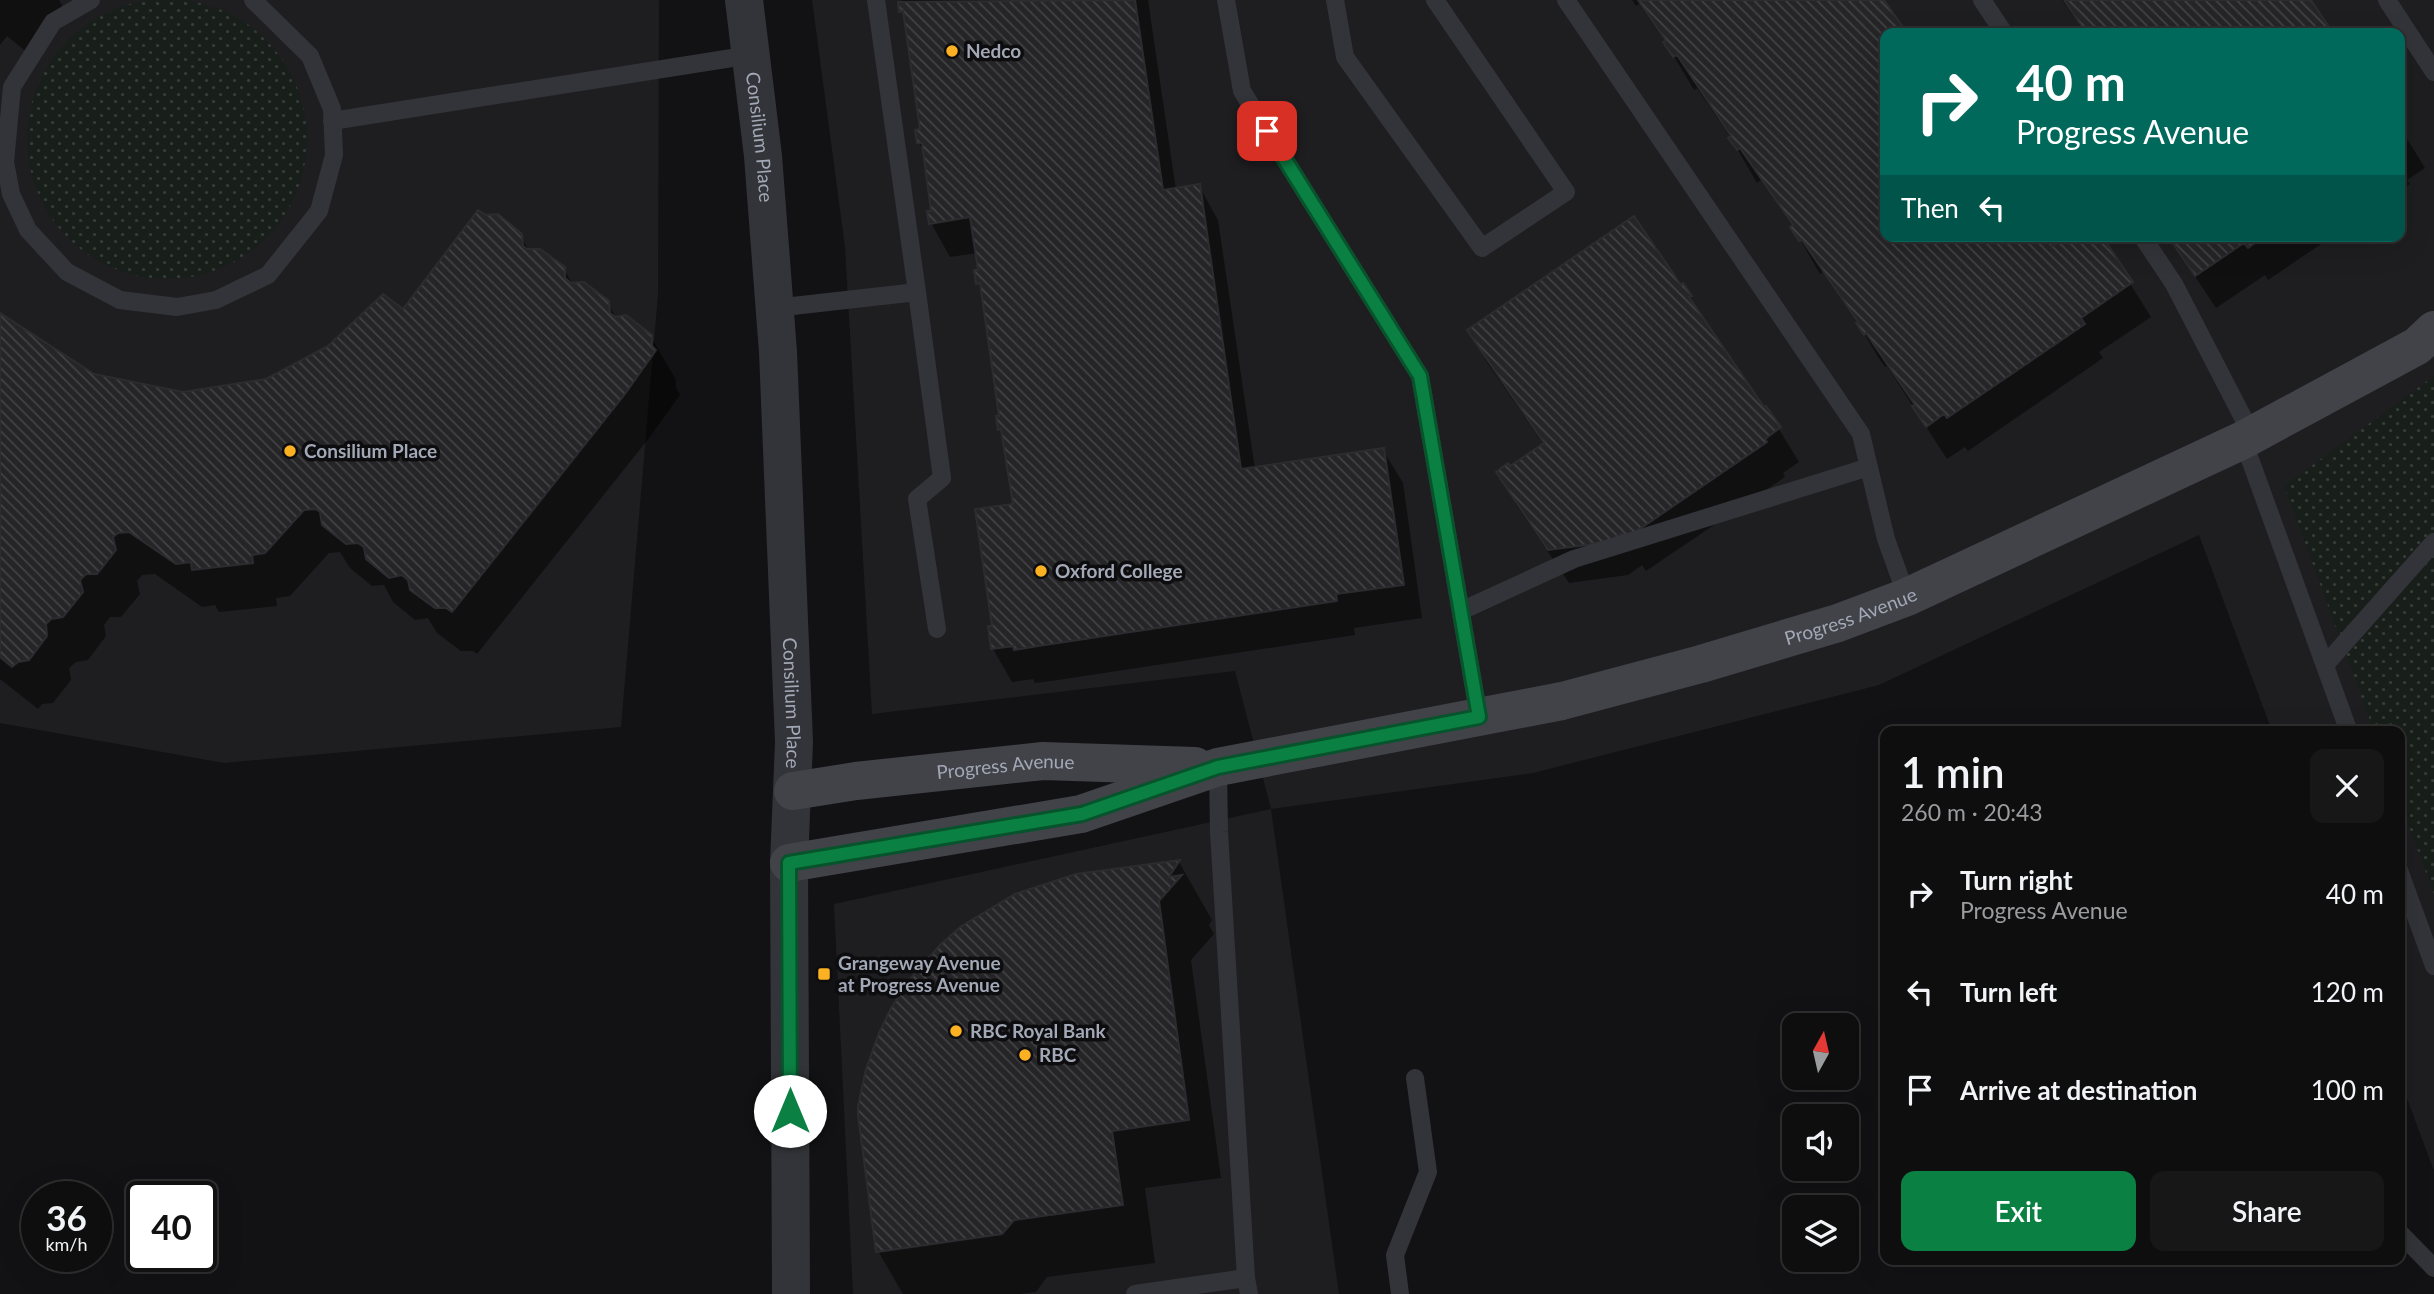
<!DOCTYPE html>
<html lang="en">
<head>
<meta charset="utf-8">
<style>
	:root { --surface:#0e0e0f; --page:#171718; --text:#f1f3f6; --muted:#9b9c9e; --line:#2e2e2f; --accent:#0b8043 }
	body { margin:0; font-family:Lato,sans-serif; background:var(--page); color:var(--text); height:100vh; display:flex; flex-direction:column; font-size:26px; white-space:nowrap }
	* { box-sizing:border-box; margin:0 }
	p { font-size:23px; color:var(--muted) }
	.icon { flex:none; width:38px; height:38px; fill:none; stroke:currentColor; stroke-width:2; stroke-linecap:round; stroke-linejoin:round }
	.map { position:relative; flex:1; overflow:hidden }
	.panel { position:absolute; left:1880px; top:726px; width:525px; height:539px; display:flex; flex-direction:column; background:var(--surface); border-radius:14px; box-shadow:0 7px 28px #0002,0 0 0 2px var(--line) }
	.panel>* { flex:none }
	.hud { position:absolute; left:1880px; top:28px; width:525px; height:214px; border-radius:14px; box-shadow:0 7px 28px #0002,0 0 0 2px var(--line); background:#00695c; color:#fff; overflow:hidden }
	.needle { width:46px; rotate:8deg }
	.fabs { position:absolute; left:1782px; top:1013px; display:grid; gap:14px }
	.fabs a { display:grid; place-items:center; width:77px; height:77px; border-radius:14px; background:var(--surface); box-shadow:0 7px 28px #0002,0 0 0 2px var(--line); font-size:35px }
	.speed { position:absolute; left:21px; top:1181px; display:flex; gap:14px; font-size:35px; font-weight:700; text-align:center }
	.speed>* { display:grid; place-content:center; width:91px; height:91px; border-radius:50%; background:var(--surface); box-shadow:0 7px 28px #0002,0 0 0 2px var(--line); line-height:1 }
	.speed small { font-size:18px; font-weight:400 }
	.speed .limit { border:4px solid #111; border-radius:10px; background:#fff; color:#111 }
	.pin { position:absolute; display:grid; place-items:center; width:60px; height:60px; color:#fff; margin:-30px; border-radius:14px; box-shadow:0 4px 10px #0006 }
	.me { position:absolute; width:77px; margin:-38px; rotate:0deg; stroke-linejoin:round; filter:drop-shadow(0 0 5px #0008) }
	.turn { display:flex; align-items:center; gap:24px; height:147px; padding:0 21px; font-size:32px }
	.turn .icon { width:91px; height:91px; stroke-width:2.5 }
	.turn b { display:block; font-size:49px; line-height:60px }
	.then { display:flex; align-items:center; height:66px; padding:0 21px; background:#0003; gap:14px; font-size:26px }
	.round { display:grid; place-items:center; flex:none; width:74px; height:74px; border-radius:14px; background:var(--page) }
	.head { display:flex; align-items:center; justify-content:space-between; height:119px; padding:0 21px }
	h1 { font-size:42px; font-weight:600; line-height:52px }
	.primary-button { display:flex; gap:14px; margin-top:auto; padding:14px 21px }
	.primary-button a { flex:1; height:80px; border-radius:14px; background:var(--accent); color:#fff; font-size:28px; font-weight:600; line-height:80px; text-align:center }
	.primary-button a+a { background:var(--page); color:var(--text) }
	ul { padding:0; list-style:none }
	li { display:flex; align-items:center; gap:21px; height:98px; padding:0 21px }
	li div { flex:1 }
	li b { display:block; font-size:26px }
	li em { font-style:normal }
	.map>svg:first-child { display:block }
</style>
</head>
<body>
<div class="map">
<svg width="2434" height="1294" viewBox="0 0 2434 1294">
	<defs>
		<pattern id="grass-dots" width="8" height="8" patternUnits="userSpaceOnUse" patternTransform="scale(1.75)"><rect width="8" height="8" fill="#181e19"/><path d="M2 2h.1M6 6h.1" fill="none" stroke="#363c38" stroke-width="1.8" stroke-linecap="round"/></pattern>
		<pattern id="building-back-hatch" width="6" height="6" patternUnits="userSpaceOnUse" patternTransform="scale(1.75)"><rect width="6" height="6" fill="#252528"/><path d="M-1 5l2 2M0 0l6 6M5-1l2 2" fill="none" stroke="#424245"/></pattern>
	</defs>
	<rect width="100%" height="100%" fill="#121214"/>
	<path fill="#1e1e21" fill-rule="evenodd" d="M0,0H659L658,294L621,727L224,763L0,723Z
		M812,0H2434V1171L2399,1077V732L2272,731L2199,535L1879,685L1533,773L1271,809L1339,1294H853L834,904L1271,809L1235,671L872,714L845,247ZM1885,33H2399V236H1885Z"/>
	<path fill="url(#grass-dots)" d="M27 139a140 140 0 1 1 280 0a140 140 0 1 1-280 0Z
		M2434,376V894L2399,800V732L2374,731L2284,486Z"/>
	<path fill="#0007" fill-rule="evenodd" d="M0,0H59L68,15L34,58L7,36L0,45Z
		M902,0H1148L1176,190L1199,186L1218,220L1255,469L1383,450L1403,483L1422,618L1354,628L1355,635L1058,680L1035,683L1033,679L1012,682L993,649L994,627L1015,505L1004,436L1000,429L1001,417L983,292L978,283L980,271L978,253L950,257L931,223L933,212L925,153L919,143L922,131L906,20L901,11L900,3ZM1008,645L1022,646L1008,648Z
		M1632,0H1882L1905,33H1885V236L2053,249L2100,236L2151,317L2099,352L2103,358L1968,451L1965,447L1947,459L1887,366L1885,367L1878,357L1859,325L1823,272L1820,274L1793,227L1761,180L1757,183L1731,138L1697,88L1694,90L1666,43L1639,4L1636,6Z
		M2062,0H2309L2331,33H2085Z
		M2399,126L2425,168L2407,180L2410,184L2399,191Z
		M520,235L529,251L564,269L573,285L607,302L617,319L651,337L676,380V388L680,395L649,438L477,654L473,651H461L437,633L428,618L415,620L393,602L384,585L372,586L350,568L340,552L329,553L290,596L276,598L277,606L219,612L215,605L202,607L155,574L142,575L137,581L140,594L121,617H110L104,625L106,636L88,660L76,662L69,668L71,680L53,703L42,704L38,709L0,679V315L93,376L183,394L267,380L403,312Z
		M2168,236H2333L2268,280L2265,275L2216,308Z
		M1683,285L1710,330L1764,410L1766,408L1799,462L1783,473L1785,477L1646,571L1642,565L1628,575L1569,583L1517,506L1498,473L1510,469L1544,445L1488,364L1469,331Z
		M1179,862L1212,920L1209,925L1214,934L1191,960L1221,1178L1145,1188L1155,1263L1047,1277L1036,1292L1021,1294H903L878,1251L1077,876Z"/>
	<path fill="url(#building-back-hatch)" stroke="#2c2c30" stroke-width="2" d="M1135,0L1163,190L1200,184L1241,469L1384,448L1404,585L1336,594L1337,601L1038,646L1014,650L1013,646L991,649L988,626H992L975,509L1013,504L1001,429L998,430L996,416H999L980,283L976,284L974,270H978L970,217L929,224L927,211H931L922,143H917L915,130L920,129L903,11L899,12L898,2Z
		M1638,0H1884L1907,33H1885V236H2046L2053,246L2068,236H2102L2133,282L2081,318L2085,324L1947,418L1944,414L1926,427L1912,406L1915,405L1866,333L1864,335L1856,323L1858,322L1802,240L1799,241L1790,227L1793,225L1740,148L1737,150L1728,138L1731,136L1677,55L1673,57L1663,42L1666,41Z
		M2064,0H2311L2333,33H2086Z
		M478,210L486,215L498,214L522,234L523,246L527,249H540L565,267V278L571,283L584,282L609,301L610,313L615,317L626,315L652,335V346L656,350L625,394L452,612L446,608H435L410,590L408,580L402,575L389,578L366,559L364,547L358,543L346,544L322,525L320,512L316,509L304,510L265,553L252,555L253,563L192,570L191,562L176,564L129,532L118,533L113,537L116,550L97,574H86L80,580L83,592L63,617L51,619L46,624L47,636L29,660L18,662L12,667L0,657V313L94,374L183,392L266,379L328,346L383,294L403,309Z
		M1634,216L1681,285L1683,283L1692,296L1689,297L1764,407L1766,406L1781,427L1765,439L1767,442L1625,539L1622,533L1609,542L1548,550L1496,472L1508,463L1510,466L1544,443L1467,330Z
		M2168,236H2265L2248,248L2244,243L2195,276Z
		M1180,860L1169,877L1182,875L1159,901L1189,1120L1112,1131L1123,1205L1014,1220L1002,1234L876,1252L858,1115V1106L866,1069L879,1033L891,1008L911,978L940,945L960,927L1015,894L1076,874Z"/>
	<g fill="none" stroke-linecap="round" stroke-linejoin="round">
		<path stroke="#333439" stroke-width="18" d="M91,0L53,22L12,87L5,162L11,194L28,230L67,272L120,300L177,307L216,300L268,275L319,211L334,155L332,109L310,56L253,0
			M1226,0L1242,91L1420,376L1479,717
			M1335,0L1345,57L1482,248L1566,192L1435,0
			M1566,0L1861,434L1886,539L1907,597
			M1982,0L2004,33
			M2387,0L2434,72
			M332,121L751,55
			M2142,236L2174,284L2252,435
			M917,292L942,478L917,499L937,629
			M775,308L917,292L876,0
			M2243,440L2349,732
			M1461,611L1574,559L1869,467
			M2325,665L2434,542
			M1218,767L1219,832L1246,1278L1249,1294
			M2399,870L2434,966
			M2399,1232L2434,1268
			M1135,1294L1246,1278
			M1400,1294L1395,1255L1428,1172L1415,1078"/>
		<path stroke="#333439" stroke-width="38" id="s1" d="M744,0L763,156L778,352L794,742L789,863L791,1294"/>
		<g stroke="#414349" stroke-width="38">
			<path id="s2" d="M793,791L856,781L1043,761L1195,766"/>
			<path id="s3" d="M789,863L1081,814L1218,767L1562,701L1701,664L1838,623L1907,597L2243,440L2417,346L2434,330"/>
		</g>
	</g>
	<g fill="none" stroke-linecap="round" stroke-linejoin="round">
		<defs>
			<path id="route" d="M790,1111L789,863L1082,814L1218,767L1479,717L1420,376L1267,131"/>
		</defs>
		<use href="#route" stroke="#07532c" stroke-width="18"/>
		<use href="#route" stroke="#0b8043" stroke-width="12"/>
	</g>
	<g fill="#fcb122" stroke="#0d0d0f" stroke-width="2.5">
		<circle cx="952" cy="51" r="7"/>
		<circle cx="290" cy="451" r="7"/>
		<circle cx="1041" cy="571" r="7"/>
		<rect x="817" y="967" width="14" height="14" rx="3.5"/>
		<circle cx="956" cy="1031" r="7"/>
		<circle cx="1025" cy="1055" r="7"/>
	</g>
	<g text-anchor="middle" stroke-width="7" stroke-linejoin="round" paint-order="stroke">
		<g font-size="19" font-weight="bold" fill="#a2a8b5" stroke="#0d0d0f" text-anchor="start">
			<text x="966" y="58">Nedco</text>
			<text x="304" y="458">Consilium Place</text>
			<text x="1055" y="578">Oxford College</text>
			<text x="838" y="970">Grangeway Avenue<tspan x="838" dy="22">at Progress Avenue</tspan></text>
			<text x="970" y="1038">RBC Royal Bank</text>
			<text x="1039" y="1062">RBC</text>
		</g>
		<g font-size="19" fill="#a2a8b5" stroke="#0d0d0f">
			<text dy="7" stroke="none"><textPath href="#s1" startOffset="138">Consilium Place</textPath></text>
			<text dy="7" stroke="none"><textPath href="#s3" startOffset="1092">Progress Avenue</textPath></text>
			<text dy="7" stroke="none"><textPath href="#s1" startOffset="705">Consilium Place</textPath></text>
			<text dy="7" stroke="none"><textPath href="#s2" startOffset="214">Progress Avenue</textPath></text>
		</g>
	</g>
</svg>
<div class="fabs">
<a><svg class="needle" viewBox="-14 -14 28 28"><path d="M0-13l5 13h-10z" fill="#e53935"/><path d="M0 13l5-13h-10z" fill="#9b9c9e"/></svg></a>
<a><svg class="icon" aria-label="sound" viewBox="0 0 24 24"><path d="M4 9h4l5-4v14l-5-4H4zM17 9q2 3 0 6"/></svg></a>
<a><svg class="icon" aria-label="layers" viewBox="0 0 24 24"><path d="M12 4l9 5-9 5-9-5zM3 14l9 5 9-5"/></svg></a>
</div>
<div class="speed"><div>36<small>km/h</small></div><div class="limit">40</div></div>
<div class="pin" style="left:1267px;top:131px;background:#d93025"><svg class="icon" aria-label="arrive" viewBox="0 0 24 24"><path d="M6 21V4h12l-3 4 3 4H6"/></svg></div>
<svg class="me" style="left:790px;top:1111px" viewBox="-20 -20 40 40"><circle r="19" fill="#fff"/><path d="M0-13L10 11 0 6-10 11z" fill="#0b8043"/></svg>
<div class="hud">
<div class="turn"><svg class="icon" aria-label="right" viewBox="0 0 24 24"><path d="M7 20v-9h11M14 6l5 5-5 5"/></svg><div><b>40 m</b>Progress Avenue</div></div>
<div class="then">Then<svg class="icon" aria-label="left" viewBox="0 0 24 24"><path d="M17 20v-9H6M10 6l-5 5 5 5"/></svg></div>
</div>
<section class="panel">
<div class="head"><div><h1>1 min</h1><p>260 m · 20:43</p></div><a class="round"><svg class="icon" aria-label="close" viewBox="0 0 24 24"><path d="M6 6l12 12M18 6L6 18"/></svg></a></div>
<ul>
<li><svg class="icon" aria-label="right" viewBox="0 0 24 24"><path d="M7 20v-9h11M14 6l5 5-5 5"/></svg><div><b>Turn right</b><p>Progress Avenue</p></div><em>40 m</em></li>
<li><svg class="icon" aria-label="left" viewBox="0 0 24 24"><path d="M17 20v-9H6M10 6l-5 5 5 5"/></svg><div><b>Turn left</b></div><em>120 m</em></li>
<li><svg class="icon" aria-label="arrive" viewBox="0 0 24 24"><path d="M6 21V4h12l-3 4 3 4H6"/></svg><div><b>Arrive at destination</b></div><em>100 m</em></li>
</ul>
<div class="primary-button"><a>Exit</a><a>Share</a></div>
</section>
</div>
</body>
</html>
